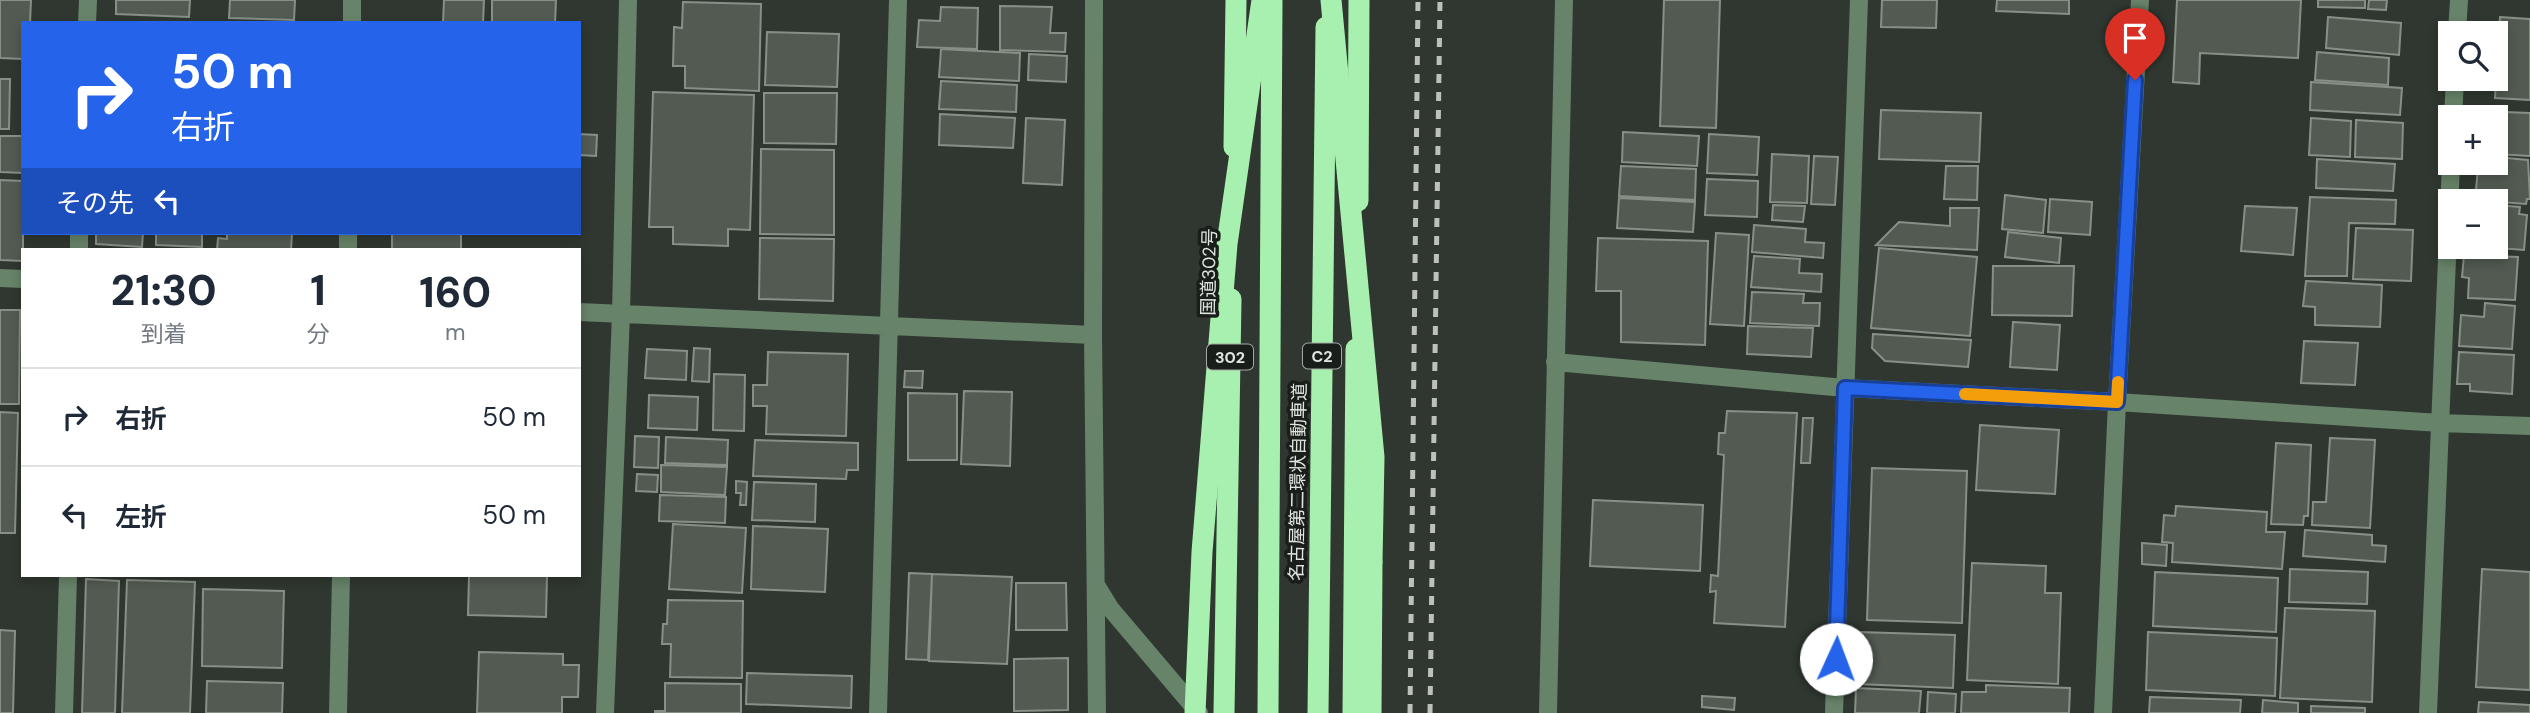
<!DOCTYPE html>
<html lang="ja">
<head>
<meta charset="utf-8">
<style>
	:root { --surface:#fff; --page:#f6f6f7; --text:#1f2937; --muted:#747a83; --line:#e0e1e3 }
	body { margin:0; font-family:"DM Sans","Noto Sans JP",sans-serif; background:var(--page); color:var(--text); height:100vh; display:flex; flex-direction:column; font-size:26px; white-space:nowrap }
	* { box-sizing:border-box; margin:0 }
	p { font-size:23px; color:var(--muted) }
	.icon { flex:none; width:38px; height:38px; fill:none; stroke:currentColor; stroke-width:2; stroke-linecap:round; stroke-linejoin:round }
	.map { position:relative; flex:1; overflow:hidden }
	.panel { position:absolute; left:21px; top:248px; width:560px; height:329px; display:flex; flex-direction:column; background:var(--surface); border-radius:0px; box-shadow:0 4px 10px #0003 }
	.panel>* { flex:none }
	.top-card { position:absolute; left:21px; top:21px; width:560px; height:214px; border-radius:0px; box-shadow:0 4px 10px #0003; background:#2563eb; color:#fff; overflow:hidden }
	.tools { position:absolute; left:2438px; top:21px; display:grid; gap:14px }
	.tools a { display:grid; place-items:center; width:70px; height:70px; border-radius:0px; background:var(--surface); box-shadow:0 4px 10px #0003; font-size:35px }
	.pin { position:absolute; display:grid; place-items:center; width:60px; height:60px; color:#fff; margin:-72px -30px; border-radius:50% 50% 50% 0; rotate:-45deg; box-shadow:0 0 7px #0007 }
	.pin .icon { rotate:45deg }
	.me { position:absolute; width:77px; margin:-38px; rotate:2deg; stroke-linejoin:round; filter:drop-shadow(0 0 5px #0008) }
	.turn { display:flex; align-items:center; gap:24px; height:147px; padding:0 35px; font-size:32px }
	.turn .icon { width:91px; height:91px; stroke-width:2.5 }
	.turn b { display:block; font-size:49px; line-height:60px }
	.then { display:flex; align-items:center; height:66px; padding:0 35px; background:#0003; gap:14px; font-size:26px }
	.eta { display:flex; justify-content:space-evenly; align-items:center; height:119px; text-align:center }
	.eta b { font-size:42px; font-weight:800; line-height:49px }
	ul { padding:0; list-style:none }
	li { display:flex; align-items:center; gap:21px; height:98px; padding:0 35px; border-top:2px solid var(--line) }
	li div { flex:1 }
	li b { display:block; font-size:26px }
	li em { font-style:normal }
	.map>svg:first-child { display:block }
</style>
</head>
<body>
<div class="map">
<svg width="2530" height="713" viewBox="0 0 2530 713">
	<rect width="100%" height="100%" fill="#2f3730"/>
	<path fill="#525a52" stroke="#879087" stroke-width="2" d="M0,0H31L30,23H23V59L0,58Z
		M116,0H190L189,17L116,14Z
		M230,0H295L294,20L229,18Z
		M444,0H484L483,23H443Z
		M492,0H556L555,23H492Z
		M1664,0H1720L1716,128L1660,126Z
		M1882,0H1937L1936,28L1881,27Z
		M1997,0H2069V14L1996,11Z
		M2177,0H2301L2298,58L2200,53L2199,84L2173,82Z
		M2318,0H2365V8L2318,7Z
		M2369,0H2387L2386,10L2368,9Z
		M683,2L761,4L759,91L685,88V66H673L674,27L682,28Z
		M1000,6L1052,7L1050,33H1066L1065,52L1000,50Z
		M941,7L978,8L977,49L917,47L919,20L940,21Z
		M2328,17L2401,23L2399,55L2326,48Z
		M2500,17L2530,19V100L2495,98Z
		M767,32L839,34L837,87L765,85Z
		M941,49L1020,53L1019,81L939,77Z
		M2317,52L2389,58L2388,85L2315,80Z
		M1029,54L1067,56L1066,82L1028,80Z
		M0,79H10L9,129H0Z
		M941,81L1017,85L1016,112L939,109Z
		M2311,82L2402,88L2400,115L2310,110Z
		M653,92L754,95L750,230L728,229V246L673,244V227H649Z
		M764,93H837L836,144L764,143Z
		M1881,110L1981,113L1979,162L1879,159Z
		M2480,111L2530,113V156L2496,154V117H2479Z
		M940,114L1015,118L1013,148L939,145Z
		M1026,118L1065,120L1062,185L1023,183Z
		M2311,118L2351,121L2350,157L2309,155Z
		M2356,120L2403,123L2402,159L2355,157Z
		M1623,132L1699,136L1697,166L1622,162Z
		M579,134L597,135L596,156L579,155Z
		M1709,134L1759,137L1757,175L1707,173Z
		M0,136H23V173L0,172Z
		M761,149L834,150V235L760,234Z
		M1772,154L1809,156L1807,203L1770,202Z
		M1814,156L1838,157L1835,205L1811,204Z
		M2496,157L2528,160L2530,199H2527L2526,204L2475,200L2478,168L2492,169Z
		M2317,159L2395,164L2393,191L2316,188Z
		M1621,166L1696,169L1695,200L1619,196Z
		M1946,166H1978L1977,200L1944,199Z
		M1707,179L1758,181L1757,217L1705,215Z
		M0,180L23,181V261L0,260Z
		M2005,195L2046,200L2043,233L2002,229Z
		M2310,197L2396,200L2395,224L2349,223L2347,276H2305Z
		M1619,198L1695,202L1693,232L1617,228Z
		M2050,199L2092,202L2090,235L2048,232Z
		M1773,205L1805,206L1803,222L1772,220Z
		M2496,205L2520,207L2519,214L2527,215L2524,250L2485,247H2496Z
		M2245,206L2297,208L2293,255L2241,251Z
		M1950,208H1979L1977,250L1876,245L1899,222L1950,226Z
		M1754,225L1806,229L1805,242L1824,243L1823,258L1752,252Z
		M2356,228L2413,230L2411,281L2353,279Z
		M2008,232L2061,238L2059,263L2005,257Z
		M96,233H143L142,247L96,244Z
		M156,233H202V247L156,245Z
		M227,233H292L291,250H217L218,238L227,239Z
		M392,233H461V250H392Z
		M1716,233L1749,235L1744,326L1710,324Z
		M760,238L834,239L833,301L759,299Z
		M1598,238L1708,241L1705,345L1621,342V291H1596Z
		M1879,248L1977,257L1970,336L1871,328Z
		M2464,255L2518,257L2515,300L2468,298L2469,278L2462,277Z
		M1754,256L1800,259L1799,273L1822,274L1821,292L1751,287Z
		M1993,266H2074L2072,316L1992,315Z
		M2306,281L2382,285L2380,327L2315,325V307L2303,306Z
		M1752,292L1804,294L1803,303H1820L1819,326L1750,323Z
		M2485,303L2515,306L2512,349L2459,346L2461,315L2484,317Z
		M0,310H20L19,404H0Z
		M2013,322L2060,325L2057,370L2010,367Z
		M1748,326L1813,328L1811,357L1747,354Z
		M1873,334L1971,340L1968,367L1885,361L1872,348Z
		M2304,341L2358,343L2355,385L2301,383Z
		M694,348L710,349L709,382L692,381Z
		M647,349L687,351L686,380L645,378Z
		M768,352L848,354L846,436L766,434L767,406H753V385H767Z
		M2459,352L2514,355L2512,394L2470,391V384H2457Z
		M905,371H923L922,388L904,387Z
		M714,374L745,375L744,431L713,430Z
		M964,391L1012,392L1010,466L961,464Z
		M908,393L957,394V460H908Z
		M649,395L698,397L697,430L648,428Z
		M1727,411L1797,413L1785,627L1714,623L1716,591L1710,592L1711,575L1718,576L1724,455L1718,454L1719,433H1725Z
		M0,412L18,413L15,533H0Z
		M1803,418H1813L1810,463H1801Z
		M1980,425L2059,430L2055,494L1976,490Z
		M635,436L659,437L658,468L634,467Z
		M666,437L728,440L727,465L665,463Z
		M2330,438L2375,440L2370,528L2312,525L2313,502H2326Z
		M755,440L858,443V470H847L846,479L753,476Z
		M2276,443L2311,445L2308,516H2304L2303,525L2271,524Z
		M661,465L727,467L725,495L661,492Z
		M1872,468L1967,471L1962,623L1867,620Z
		M637,474L658,475L657,492L636,491Z
		M736,481L747,482L746,505H740L741,493H736Z
		M754,482L816,484L815,522L752,520Z
		M660,495L726,497L725,523L659,521Z
		M1593,500L1703,505L1700,571L1590,566Z
		M2176,506L2267,512L2266,532H2285L2282,569L2172,562L2173,543L2162,542L2164,515L2175,516Z
		M673,524L746,528L742,593L669,589Z
		M753,526L828,529L825,592L751,589Z
		M2305,530L2372,535V545L2386,546L2385,562L2303,556Z
		M2142,543L2167,545L2166,566L2142,564Z
		M1972,563L2046,566L2045,593H2061L2058,684L1967,680Z
		M2290,569L2368,572L2367,604L2289,602Z
		M2482,569L2530,572V690L2476,687Z
		M2155,572L2278,578L2276,632L2153,626Z
		M909,573L932,574L928,660L906,659Z
		M932,574L1012,577L1007,664L929,661Z
		M469,576H547L546,617L468,615Z
		M86,579L119,581L115,713H82Z
		M127,580L195,582L190,713H122Z
		M1016,583H1066L1067,630H1016Z
		M203,589L284,591L282,668L202,666Z
		M668,600L743,601L742,678L670,677L671,644H662L663,624H667Z
		M2285,608L2375,611L2372,702L2280,698Z
		M0,630L15,631L13,713H0Z
		M1859,632L1955,635L1953,688L1858,684Z
		M2148,632L2277,638L2275,696L2146,690Z
		M479,652L563,654V665H579L578,697H562V713H477Z
		M1068,658V710L1014,711V659Z
		M747,673L852,676L851,708L746,704Z
		M207,681L283,683L282,713H206Z
		M665,683L741,684V713H655V711H665Z
		M1986,685L2070,688L2069,713H1961L1962,692H1986Z
		M1856,688L1921,691L1919,713H1855Z
		M1928,692L1956,694L1955,713H1927Z
		M1702,696L1735,698L1734,710L1702,707Z
		M2150,697L2241,700L2240,713H2149Z
		M2263,700L2298,703V713H2262Z
		M2479,702L2530,705V713H2478Z
		M2311,706L2365,708V713H2311Z"/>
	<g fill="none" stroke-linecap="round" stroke-linejoin="round">
		<path stroke="#678369" stroke-width="18" d="M1094,0L1093,335L1097,713
			M87,23L88,0
			M352,23V0
			M2457,33L2459,0
			M2453,117L2455,79
			M79,250V233
			M348,250V233
			M0,278L23,279
			M579,312L1093,335
			M1555,362L1845,388L2117,402L2440,423L2530,426
			M1096,585L1110,608L1199,713
			M64,713L68,576
			M338,713L341,576
			M605,713L621,314L628,0
			M878,713L898,0
			M1548,713L1564,0
			M1834,713L1859,0
			M2103,713L2117,402L2140,0
			M2428,713L2451,163"/>
		<path stroke="#a8f0af" stroke-width="21" d="M1234,147L1236,0
			M1358,201L1359,0
			M1224,713L1231,299
			M1268,713L1272,0
			M1318,713L1326,27
			M1353,713L1356,349
			M1371,713L1372,562"/>
		<path stroke="#bcc1bc" stroke-width="5" stroke-dasharray="9 9" stroke-linecap="butt" d="M1410,713L1418,0
			M1430,713L1440,0"/>
		<path stroke="#a8f0af" stroke-width="21" d="M1331,0L1374,457L1372,562
			M1195,713L1202,552L1227,244L1262,0"/>
	</g>
	<g fill="none" stroke-linecap="round" stroke-linejoin="round">
		<defs>
			<path id="route" d="M1836,659L1845,388L2117,402L2135,80"/>
		</defs>
		<use href="#route" stroke="#184099" stroke-width="18"/>
		<use href="#route" stroke="#2563eb" stroke-width="12"/>
		<path stroke="#f59e0b" stroke-width="12" d="M1965,394L2117,402L2118,382"/>
	</g>
	<g text-anchor="middle" stroke-width="7" stroke-linejoin="round" paint-order="stroke">
		<g fill="#1a1e1a" stroke="#a5a9a5" stroke-width="2">
			<rect x="1303" y="343.5" width="38" height="25" rx="5"/>
			<rect x="1207" y="344.5" width="46" height="25" rx="5"/>
		</g>
		<g font-size="16" font-weight="bold" fill="#e0e5e0">
			<text x="1322" y="362">C2</text>
			<text x="1230" y="363">302</text>
		</g>
		<g font-size="18" fill="#e0e5e0" stroke="#1a1e1a">
			<text transform="translate(1209 272) rotate(-89)" y="6">国道302号</text>
			<text transform="translate(1298 482) rotate(-89)" y="6">名古屋第二環状自動車道</text>
		</g>
	</g>
</svg>
<div class="tools">
<a><svg class="icon" aria-label="search" viewBox="0 0 24 24"><circle cx="10" cy="10" r="6"/><path d="M15 15l6 6"/></svg></a>
<a>+</a>
<a>−</a>
</div>
<div class="pin" style="left:2135px;top:80px;background:#d93025"><svg class="icon" aria-label="arrive" viewBox="0 0 24 24"><path d="M6 21V4h12l-3 4 3 4H6"/></svg></div>
<svg class="me" style="left:1836px;top:659px" viewBox="-20 -20 40 40"><circle r="19" fill="#fff"/><path d="M0-13L10 11 0 6-10 11z" fill="#2563eb"/></svg>
<div class="top-card">
<div class="turn"><svg class="icon" aria-label="right" viewBox="0 0 24 24"><path d="M7 20v-9h11M14 6l5 5-5 5"/></svg><div><b>50 m</b>右折</div></div>
<div class="then">その先<svg class="icon" aria-label="left" viewBox="0 0 24 24"><path d="M17 20v-9H6M10 6l-5 5 5 5"/></svg></div>
</div>
<section class="panel">
<div class="eta">
<div><b>21:30</b><p>到着</p></div>
<div><b>1</b><p>分</p></div>
<div><b>160</b><p>m</p></div>
</div>
<ul>
<li><svg class="icon" aria-label="right" viewBox="0 0 24 24"><path d="M7 20v-9h11M14 6l5 5-5 5"/></svg><div><b>右折</b></div><em>50 m</em></li>
<li><svg class="icon" aria-label="left" viewBox="0 0 24 24"><path d="M17 20v-9H6M10 6l-5 5 5 5"/></svg><div><b>左折</b></div><em>50 m</em></li>
</ul>
</section>
</div>
</body>
</html>
